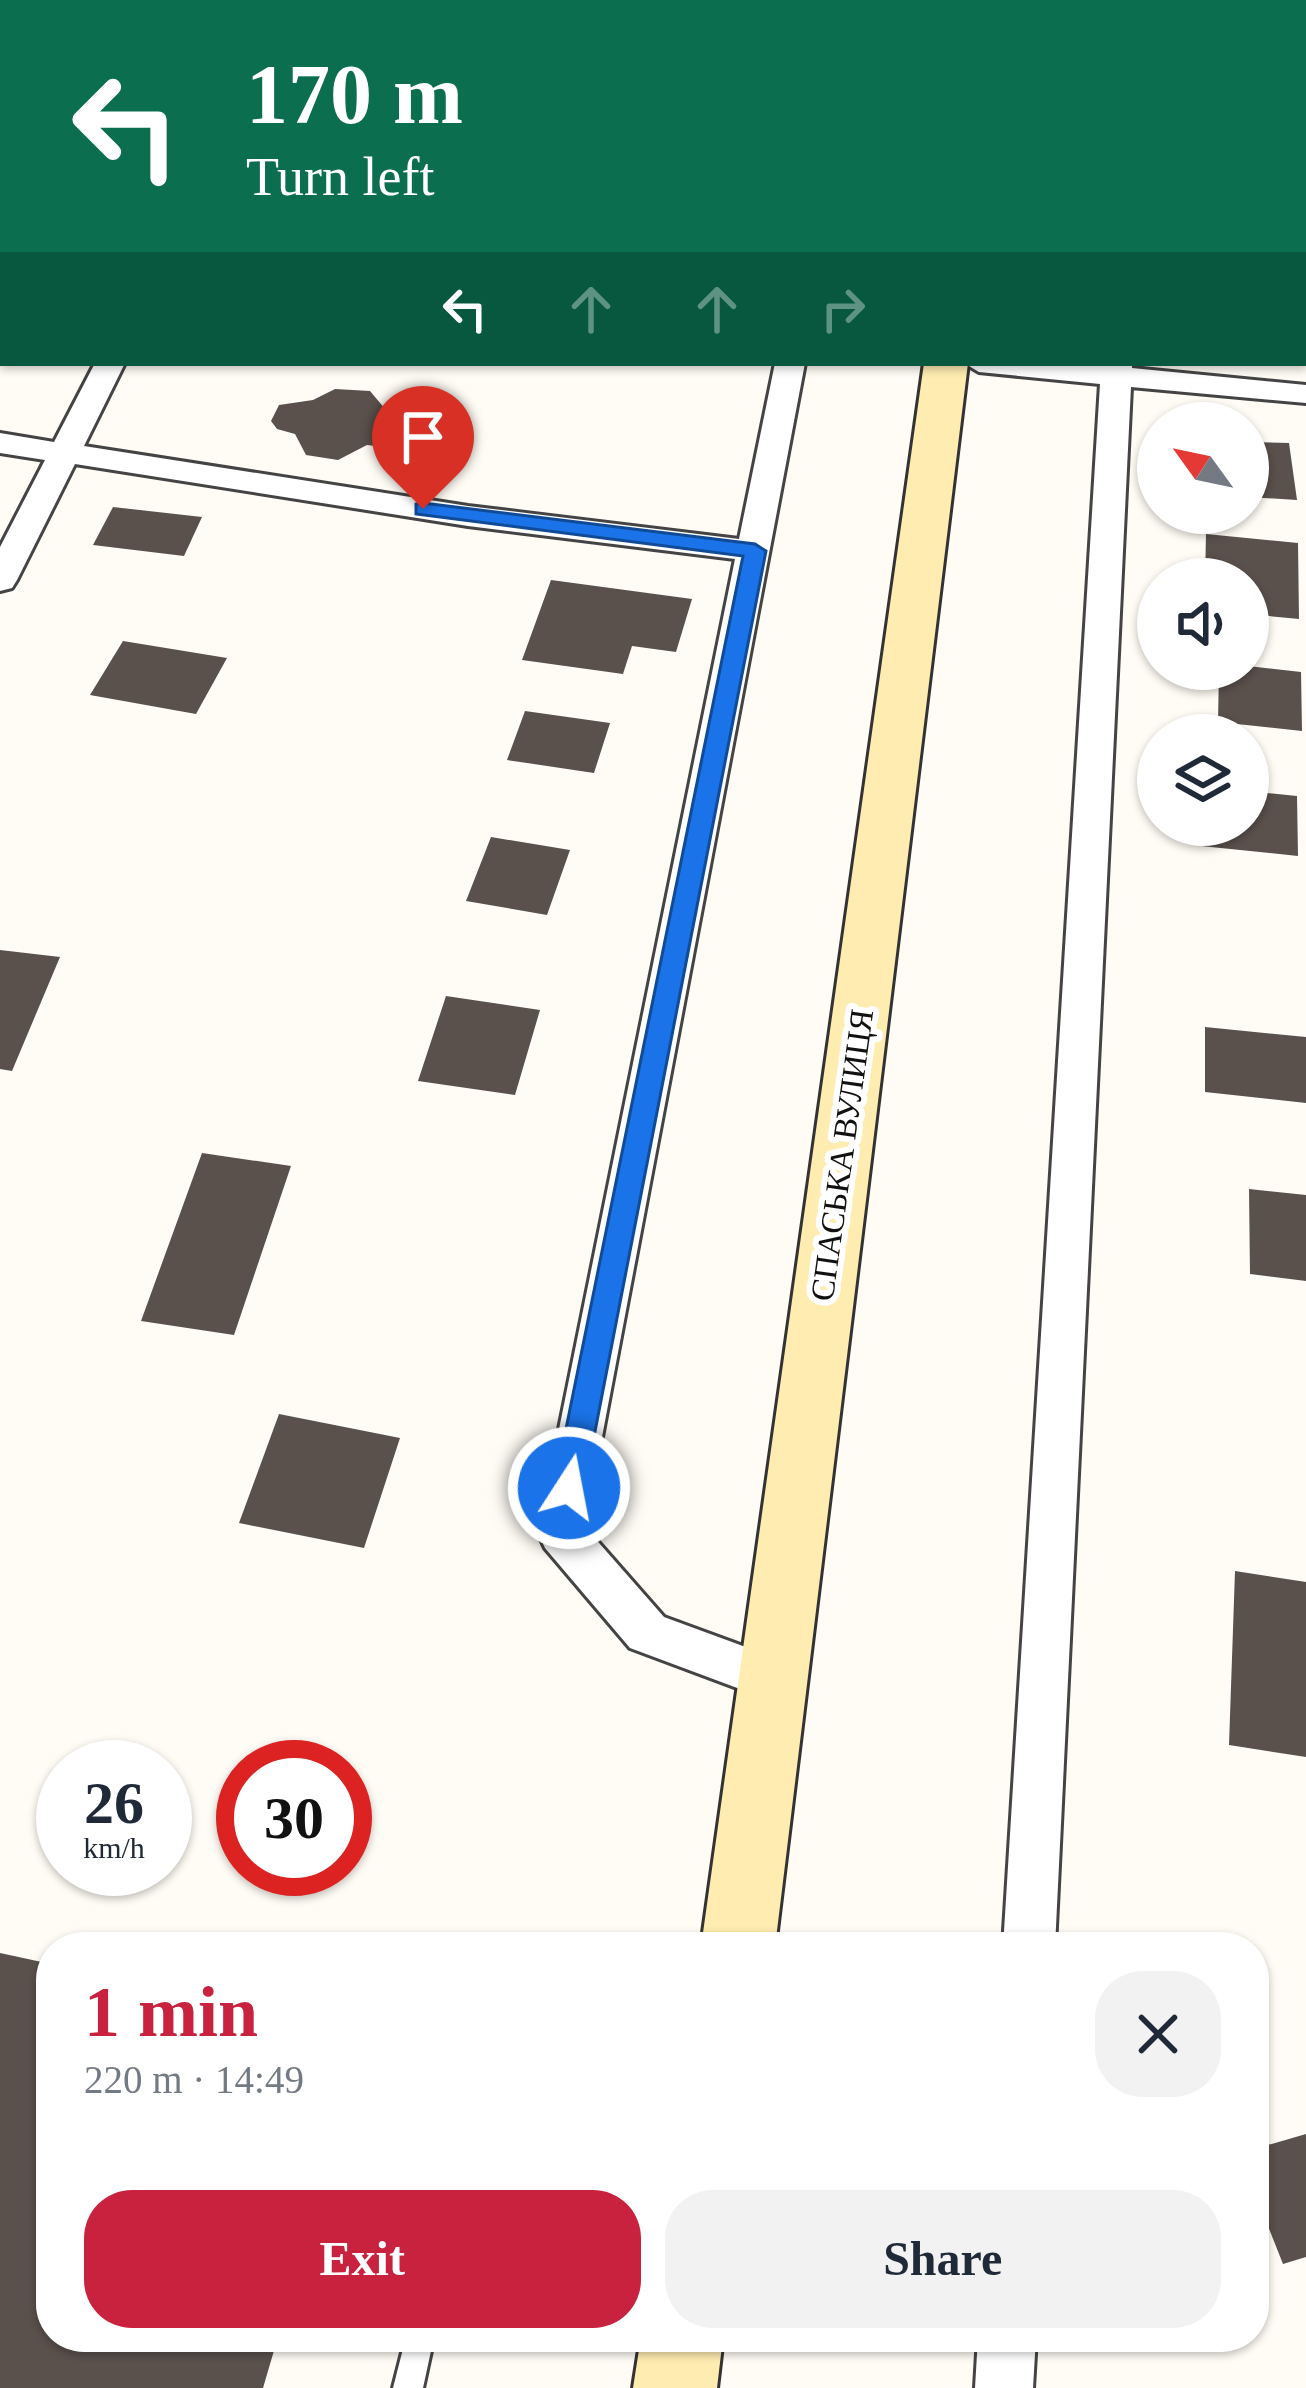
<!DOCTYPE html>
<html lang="en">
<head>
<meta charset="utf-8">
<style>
	:root { --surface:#fff; --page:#f2f2f3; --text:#1f2937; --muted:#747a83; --accent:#c8223f }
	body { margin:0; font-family:"Times New Roman",serif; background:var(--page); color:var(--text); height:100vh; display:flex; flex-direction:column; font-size:45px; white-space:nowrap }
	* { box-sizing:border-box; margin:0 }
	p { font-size:39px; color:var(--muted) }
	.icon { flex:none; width:66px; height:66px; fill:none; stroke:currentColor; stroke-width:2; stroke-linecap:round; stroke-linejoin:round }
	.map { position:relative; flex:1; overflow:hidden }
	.details { position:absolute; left:36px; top:1932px; width:1233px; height:420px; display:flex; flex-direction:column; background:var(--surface); border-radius:48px; box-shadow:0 3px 9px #0004 }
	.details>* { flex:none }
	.hud { position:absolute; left:0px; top:0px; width:1308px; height:366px; box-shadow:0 3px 9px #0004; background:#0b6e4f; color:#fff; overflow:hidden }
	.needle { width:78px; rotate:303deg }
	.buttons { position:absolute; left:1137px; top:402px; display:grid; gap:24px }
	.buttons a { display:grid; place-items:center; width:132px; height:132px; border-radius:50%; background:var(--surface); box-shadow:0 3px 9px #0004; font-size:60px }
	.speed { position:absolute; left:36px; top:1740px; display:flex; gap:24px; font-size:60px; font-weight:700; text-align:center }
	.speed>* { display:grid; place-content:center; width:156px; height:156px; border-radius:50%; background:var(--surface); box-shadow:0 3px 9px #0004; line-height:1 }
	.speed small { font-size:30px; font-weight:400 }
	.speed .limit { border:18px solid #d22; background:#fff; color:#111 }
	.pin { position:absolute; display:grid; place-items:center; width:102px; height:102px; color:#fff; margin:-123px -51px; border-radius:50% 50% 50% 0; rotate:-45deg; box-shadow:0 0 12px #0007 }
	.pin .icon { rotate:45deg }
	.me { position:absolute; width:132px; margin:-66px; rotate:11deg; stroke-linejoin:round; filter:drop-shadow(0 0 9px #0008) }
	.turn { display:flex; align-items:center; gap:42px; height:252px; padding:0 48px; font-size:54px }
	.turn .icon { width:156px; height:156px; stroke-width:2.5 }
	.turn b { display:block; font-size:84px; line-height:102px }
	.lanes { display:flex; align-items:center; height:114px; padding:0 48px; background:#0003; justify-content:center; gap:60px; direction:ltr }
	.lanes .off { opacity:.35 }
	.round { display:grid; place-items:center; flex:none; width:126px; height:126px; border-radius:48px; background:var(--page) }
	.headline { display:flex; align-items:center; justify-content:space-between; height:204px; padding:0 48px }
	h1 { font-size:72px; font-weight:700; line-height:90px; color:var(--accent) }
	.cta { display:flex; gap:24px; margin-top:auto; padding:24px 48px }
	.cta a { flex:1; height:138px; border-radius:48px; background:var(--accent); color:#fff; font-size:48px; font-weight:700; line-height:138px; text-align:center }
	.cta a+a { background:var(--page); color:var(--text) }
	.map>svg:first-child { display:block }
</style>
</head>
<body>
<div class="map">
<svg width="1306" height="2388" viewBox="0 0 1306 2388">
	<rect width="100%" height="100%" fill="#fffcf5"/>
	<path fill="#5a504c" d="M335,389L370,391L386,410L432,415L418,451L367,445L338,460L306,455L295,434L277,429L271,421L279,405L313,400Z
		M1248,442L1289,443L1297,500L1248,497Z
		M113,507L202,517L184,556L93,545Z
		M1206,534L1298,543L1299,619L1248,614V579H1205Z
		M551,580L692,599L676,652L632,646L623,674L522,660Z
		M123,641L227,658L196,714L90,695Z
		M1248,666L1301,672L1302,731L1218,722L1219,669Z
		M525,711L610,723L594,773L507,760Z
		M1248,791L1297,796L1298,856L1201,846V825H1248Z
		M491,837L570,850L547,915L466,901Z
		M0,950L60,957L12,1071L0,1069Z
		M446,996L540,1010L515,1095L418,1081Z
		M1205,1027L1306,1037V1103L1205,1092Z
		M202,1153L291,1166L234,1335L141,1321Z
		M1249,1189L1306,1195V1281L1250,1274Z
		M279,1414L400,1438L364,1548L239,1523Z
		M1235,1571L1306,1582V1757L1229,1745Z
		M0,1953L51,1964V2337H278L263,2388H0Z
		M1306,2134V2257L1283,2264L1254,2191V2149Z"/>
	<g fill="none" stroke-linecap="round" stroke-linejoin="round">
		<defs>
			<path id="lane" d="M406,2337H434L423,2388H393Z"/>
			<path id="street" d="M279,0H305L277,3Z
				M838,0H864L837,3Z
				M1120,0H1146V3H1120Z
				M95,363H125L84,446L468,506L739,539L775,363H805L585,1527L664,1617L789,1663L796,1679L789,1695L772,1701L630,1648L545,1548L538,1533L735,559L468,526L75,464L17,580L12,588L0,591V547L45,460L0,453V433L54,442Z
				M964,363H1132V368L1306,385V403L1131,387L1055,1947H1003L1100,384L979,372Z
				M978,2337H1036L1033,2388H975Z"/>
			<path id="secondary" d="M924,363H968L775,1947H701Z
				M641,2337H723L717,2388H633Z"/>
		</defs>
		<use href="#lane" stroke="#444" stroke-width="6"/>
		<use href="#street" stroke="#444" stroke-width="6"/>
		<use href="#secondary" stroke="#333" stroke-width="6"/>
		<use href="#lane" fill="#fff" fill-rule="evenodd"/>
		<use href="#street" fill="#fff" fill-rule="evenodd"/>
		<use href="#secondary" fill="#ffecb0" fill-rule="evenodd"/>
	</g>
	<path fill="#1a73e8" stroke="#114b97" stroke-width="3" d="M423,503L755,544L766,551L584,1488L580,1497L569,1501L559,1497L554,1488L743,556L416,514V504Z"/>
	<g text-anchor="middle" stroke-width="12" stroke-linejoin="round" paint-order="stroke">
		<g font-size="33" fill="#111" stroke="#fff">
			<text transform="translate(841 1155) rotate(-82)" y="12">СПАСЬКА ВУЛИЦЯ</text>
		</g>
	</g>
</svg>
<div class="buttons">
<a><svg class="needle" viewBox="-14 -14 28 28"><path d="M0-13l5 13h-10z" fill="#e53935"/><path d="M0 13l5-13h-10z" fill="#747a83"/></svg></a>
<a><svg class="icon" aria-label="sound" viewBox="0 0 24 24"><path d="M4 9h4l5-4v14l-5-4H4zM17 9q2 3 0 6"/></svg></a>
<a><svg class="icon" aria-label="layers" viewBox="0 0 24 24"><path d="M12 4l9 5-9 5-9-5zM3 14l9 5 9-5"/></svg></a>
</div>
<div class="speed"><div>26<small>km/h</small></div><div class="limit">30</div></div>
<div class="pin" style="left:423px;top:509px;background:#d93025"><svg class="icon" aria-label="arrive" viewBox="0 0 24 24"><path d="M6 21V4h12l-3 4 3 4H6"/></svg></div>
<svg class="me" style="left:569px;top:1488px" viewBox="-20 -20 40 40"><circle r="17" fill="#1a73e8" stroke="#fff" stroke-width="3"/><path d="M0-11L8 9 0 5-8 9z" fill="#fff"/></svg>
<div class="hud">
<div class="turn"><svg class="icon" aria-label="left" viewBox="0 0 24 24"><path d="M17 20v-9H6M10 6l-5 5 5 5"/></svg><div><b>170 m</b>Turn left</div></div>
<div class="lanes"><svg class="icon" aria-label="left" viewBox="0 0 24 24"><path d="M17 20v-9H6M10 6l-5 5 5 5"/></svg><svg class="icon off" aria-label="ahead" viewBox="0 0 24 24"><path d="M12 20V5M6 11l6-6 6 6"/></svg><svg class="icon off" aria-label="ahead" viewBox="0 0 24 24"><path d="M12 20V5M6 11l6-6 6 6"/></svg><svg class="icon off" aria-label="right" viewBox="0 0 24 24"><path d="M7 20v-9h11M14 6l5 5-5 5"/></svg></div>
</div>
<section class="details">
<div class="headline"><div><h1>1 min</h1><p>220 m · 14:49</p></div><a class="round"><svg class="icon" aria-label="close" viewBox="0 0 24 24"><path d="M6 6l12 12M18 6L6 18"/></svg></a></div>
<div class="cta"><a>Exit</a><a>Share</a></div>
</section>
</div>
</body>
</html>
